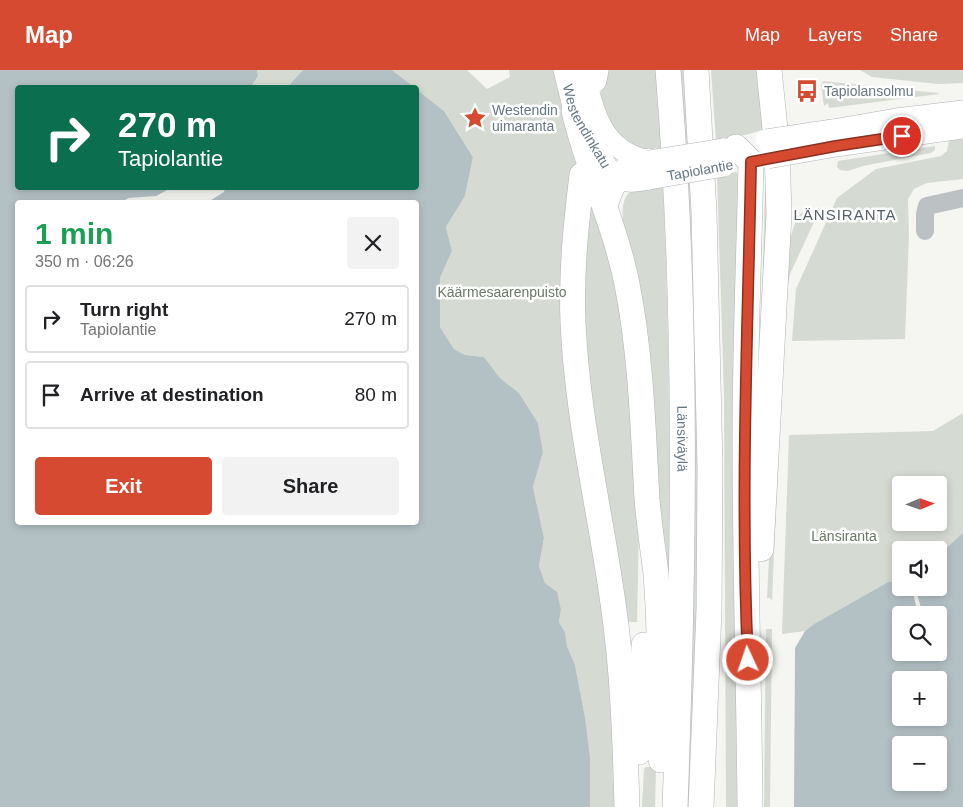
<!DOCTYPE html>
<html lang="en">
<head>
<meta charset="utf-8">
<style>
	:root { --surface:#fff; --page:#f2f2f2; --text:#202124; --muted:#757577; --line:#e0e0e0; --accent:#d64a31 }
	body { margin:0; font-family:Arial,sans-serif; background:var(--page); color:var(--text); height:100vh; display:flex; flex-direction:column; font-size:19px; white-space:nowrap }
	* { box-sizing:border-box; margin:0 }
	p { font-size:16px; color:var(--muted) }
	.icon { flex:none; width:28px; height:28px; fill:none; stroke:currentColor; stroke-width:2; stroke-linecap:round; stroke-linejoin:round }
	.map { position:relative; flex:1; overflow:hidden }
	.sheet { position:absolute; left:15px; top:130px; width:404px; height:325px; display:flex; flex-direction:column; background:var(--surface); border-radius:5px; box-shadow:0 2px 8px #0003 }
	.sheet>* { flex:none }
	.banner { position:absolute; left:15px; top:15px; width:404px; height:105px; border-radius:5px; box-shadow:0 2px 8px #0003; background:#0b6e4f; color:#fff; overflow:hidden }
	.needle { width:32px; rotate:88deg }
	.buttons { position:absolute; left:892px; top:406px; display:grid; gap:10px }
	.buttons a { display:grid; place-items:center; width:55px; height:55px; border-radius:5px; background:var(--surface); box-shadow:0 2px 8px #0003; font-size:25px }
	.pin { position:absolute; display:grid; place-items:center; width:42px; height:42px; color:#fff; margin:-21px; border:2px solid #fff; border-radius:50%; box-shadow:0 1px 5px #0007 }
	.me { position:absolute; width:55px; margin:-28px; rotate:357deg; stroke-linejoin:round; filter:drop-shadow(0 0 4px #0008) }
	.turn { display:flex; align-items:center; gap:18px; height:105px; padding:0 20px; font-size:22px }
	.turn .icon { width:65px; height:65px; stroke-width:2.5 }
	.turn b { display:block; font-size:35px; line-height:42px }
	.round { display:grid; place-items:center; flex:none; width:52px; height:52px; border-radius:5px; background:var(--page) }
	.headline { display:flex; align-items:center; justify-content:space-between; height:85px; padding:0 20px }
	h1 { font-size:30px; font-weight:600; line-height:38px; color:#1e9e55 }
	.primary-button { display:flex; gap:10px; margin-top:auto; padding:10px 20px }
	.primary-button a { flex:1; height:58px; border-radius:5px; background:var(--accent); color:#fff; font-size:20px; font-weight:600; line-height:58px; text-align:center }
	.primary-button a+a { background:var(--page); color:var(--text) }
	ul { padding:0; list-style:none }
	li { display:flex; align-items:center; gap:15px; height:68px; margin:0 10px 8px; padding:0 10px; border:2px solid var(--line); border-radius:5px }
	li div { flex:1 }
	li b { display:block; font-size:19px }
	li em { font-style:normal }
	header { display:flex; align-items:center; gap:30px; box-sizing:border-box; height:70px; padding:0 25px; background:var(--accent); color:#fff }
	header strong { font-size:24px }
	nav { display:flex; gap:28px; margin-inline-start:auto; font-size:18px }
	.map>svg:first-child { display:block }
</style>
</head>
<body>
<header>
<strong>Map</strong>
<nav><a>Map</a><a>Layers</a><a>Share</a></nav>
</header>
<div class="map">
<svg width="963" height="737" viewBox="0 0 963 737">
	<rect width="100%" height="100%" fill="#f5f5f2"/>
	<path fill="#d5dad2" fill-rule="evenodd" d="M257,0H303L291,13L289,17L251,18L258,6Z
		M392,0H467L487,19L510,7L509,0H554L563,42L577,90L571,133L603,530L618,737H590L585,647L575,595L567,576L565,562L559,552L561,540L545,513L539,496L544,468L533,417L543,382L538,353L519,323L500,308L484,287L465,285L454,279L440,257V208L452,181L446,157L465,126L473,87L444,41L416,19V18L414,17Z
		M604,0H656L661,78L639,80L611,61L600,29Z
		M678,0H683L688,74L683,75Z
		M711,0H764L771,52L774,142L759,409L756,423L765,124L771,116L765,59L749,64L716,70Z
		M860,0H963V13L938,14L872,7Z
		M823,11L938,23L939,24L829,38L828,33L824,36L821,16Z
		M963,65V109L927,113L914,119L908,129L909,166L905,269L792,271L796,219L837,128L876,99L941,86L947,81L949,70Z
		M935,76V80L931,83L863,96L848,101L840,100L837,97L838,91Z
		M736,102L738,104L735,316L737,737H726L724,324L717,104Z
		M690,108L697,373V501L692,737H686L685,109Z
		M660,114L663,119C670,260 670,401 669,542L634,201C630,183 611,131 633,120C641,117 652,116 660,114Z
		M587,118L608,175L628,290L639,460L637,552H623L580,265Z
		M803,142L812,145L814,152L790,204L785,231L772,531L770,528H767V530L781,228L791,165L797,147Z
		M963,343V482L939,494V480H901V510L888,512L814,554L805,561L782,564L789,365L933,361ZM901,415H939V452H901Z
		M766,559H772L770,737H764Z
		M646,697H655L656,699L655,737H642L644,699Z"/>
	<path fill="#b4c1c4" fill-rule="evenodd" d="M0,0H257L258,6L251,17L18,18V118H171L156,126L129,128L121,132H18V452H416V132H208L224,122L225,118H416V19L444,41L473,87L465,126L446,157L452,181L440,208V257L454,279L465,285L484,287L500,308L519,323L538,353L543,382L533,417L544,468L539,496L545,513L557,522L561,540L559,552L565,562L567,576L575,595L585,647L590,689V737H0Z
		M303,0H392L414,17H289L291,13Z
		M963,463V737H794L795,578L805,561L814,554L888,512L901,510V518H939V485ZM901,545H939V582H901ZM901,610H939V648H901ZM901,675H939V712H901Z"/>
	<path fill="#f5f5f2" d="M912,518H915L916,520L923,545H918Z"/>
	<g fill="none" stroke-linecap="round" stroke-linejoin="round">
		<defs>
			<g id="major">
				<path id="s1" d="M564,0L574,41L609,100C622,115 631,112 649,109"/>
				<path d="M584,0C593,42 601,81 649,91"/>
				<path d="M833,60L896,49L963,41"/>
				<path d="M836,76L963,58"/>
			</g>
			<g id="highway">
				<path id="s2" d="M668,0C688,245 684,491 675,737"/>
				<path d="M696,0L704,142L710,396L709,540L701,737"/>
				<path d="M594,10L596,0"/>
				<path d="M574,41C588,100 615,154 627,214C641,285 643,357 647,429C649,454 653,479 656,504C661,566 660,628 661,690"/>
				<path d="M736,77L751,92C749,185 745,278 745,371C745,493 749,615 750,737"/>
				<path d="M582,105C576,154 571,203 573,252C577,347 600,440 613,533C623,600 625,669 627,737"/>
				<path d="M605,135C615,106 619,100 649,91"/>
				<path d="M761,479L779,144L777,78L769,0"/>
				<path d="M639,682L644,575"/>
			</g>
		</defs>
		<use href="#major" stroke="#b0b5b8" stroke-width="22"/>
		<use href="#highway" stroke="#b0b4b7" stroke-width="26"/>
		<path stroke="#bcc1c4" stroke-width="18" d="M925,161V144L927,136L963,128"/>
		<use href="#major" stroke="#fff" stroke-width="21"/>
		<use href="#highway" stroke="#fff" stroke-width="25"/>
		<defs>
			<path id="major-bridge" d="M766,70L833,60
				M768,88L836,76
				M649,91L723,79
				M649,109L724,96"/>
		</defs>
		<use href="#major-bridge" stroke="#b0b5b8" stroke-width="22" stroke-linecap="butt"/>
		<use href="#major-bridge" stroke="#fff" stroke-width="21"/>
	</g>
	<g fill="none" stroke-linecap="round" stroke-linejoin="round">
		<defs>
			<path id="route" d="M748,590C740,424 748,258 751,92L836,76L902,66"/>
		</defs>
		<use href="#route" stroke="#8b3020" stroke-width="12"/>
		<use href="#route" stroke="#d64a31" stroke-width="9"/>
	</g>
	<defs>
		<symbol id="bus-bare" viewBox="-9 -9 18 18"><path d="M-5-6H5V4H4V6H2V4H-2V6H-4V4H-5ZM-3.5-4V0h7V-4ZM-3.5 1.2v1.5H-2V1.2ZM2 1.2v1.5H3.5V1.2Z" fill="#d64a31" stroke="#fff" stroke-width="2.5" paint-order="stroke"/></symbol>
		<symbol id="sight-bare" viewBox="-9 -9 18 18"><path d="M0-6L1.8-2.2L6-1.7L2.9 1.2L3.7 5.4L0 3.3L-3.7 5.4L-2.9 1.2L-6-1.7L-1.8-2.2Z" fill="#d64a31" stroke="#fff" stroke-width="2.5" paint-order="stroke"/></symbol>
	</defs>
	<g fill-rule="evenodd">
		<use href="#bus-bare" x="791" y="5" width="32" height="32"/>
		<use href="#sight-bare" x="459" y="32" width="32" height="32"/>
	</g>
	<g text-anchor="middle" stroke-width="5" stroke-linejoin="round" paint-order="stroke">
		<g font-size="14" fill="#667781" stroke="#fff" text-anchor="start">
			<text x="824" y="26">Tapiolansolmu</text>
			<text x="492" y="45">Westendin<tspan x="492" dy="16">uimaranta</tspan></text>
		</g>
		<g font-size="14" fill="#667781" stroke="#fff">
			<text dy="5" stroke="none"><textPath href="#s1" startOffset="61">Westendinkatu</textPath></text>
			<text transform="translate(700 100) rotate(-10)" y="5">Tapiolantie</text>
			<text dy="5" stroke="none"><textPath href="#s2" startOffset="369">Länsiväylä</textPath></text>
		</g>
		<g font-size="14" fill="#6a7965" stroke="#fff">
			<text x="502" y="227">Käärmesaarenpuisto</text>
			<text x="844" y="471">Länsiranta</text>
		</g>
		<g font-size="15" letter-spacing="1" fill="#546067" stroke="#fff">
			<text x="845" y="150">LÄNSIRANTA</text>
		</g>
	</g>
</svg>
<div class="buttons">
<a><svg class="needle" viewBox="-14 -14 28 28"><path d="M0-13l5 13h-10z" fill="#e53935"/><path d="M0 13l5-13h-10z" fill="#757577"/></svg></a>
<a><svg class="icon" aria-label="sound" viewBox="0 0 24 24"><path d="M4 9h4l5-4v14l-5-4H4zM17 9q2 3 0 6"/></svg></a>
<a><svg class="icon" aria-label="search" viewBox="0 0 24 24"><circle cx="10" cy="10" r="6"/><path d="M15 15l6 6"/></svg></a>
<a>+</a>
<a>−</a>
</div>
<div class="pin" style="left:902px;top:66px;background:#d93025"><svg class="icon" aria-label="arrive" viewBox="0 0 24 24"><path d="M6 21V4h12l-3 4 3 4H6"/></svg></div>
<svg class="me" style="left:748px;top:590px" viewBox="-20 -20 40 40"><circle r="17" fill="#d64a31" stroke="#fff" stroke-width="3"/><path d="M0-11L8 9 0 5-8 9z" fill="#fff"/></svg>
<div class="banner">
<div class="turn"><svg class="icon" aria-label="right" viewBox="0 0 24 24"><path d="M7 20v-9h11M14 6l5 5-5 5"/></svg><div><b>270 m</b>Tapiolantie</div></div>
</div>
<section class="sheet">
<div class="headline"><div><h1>1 min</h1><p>350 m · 06:26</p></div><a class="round"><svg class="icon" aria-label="close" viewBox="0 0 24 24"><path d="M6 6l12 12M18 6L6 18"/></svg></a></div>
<ul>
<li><svg class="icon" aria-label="right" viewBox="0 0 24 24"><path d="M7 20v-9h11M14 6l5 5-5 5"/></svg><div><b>Turn right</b><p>Tapiolantie</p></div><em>270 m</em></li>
<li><svg class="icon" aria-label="arrive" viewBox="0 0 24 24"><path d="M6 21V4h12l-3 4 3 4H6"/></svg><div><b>Arrive at destination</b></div><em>80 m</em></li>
</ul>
<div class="primary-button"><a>Exit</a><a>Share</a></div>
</section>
</div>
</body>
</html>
